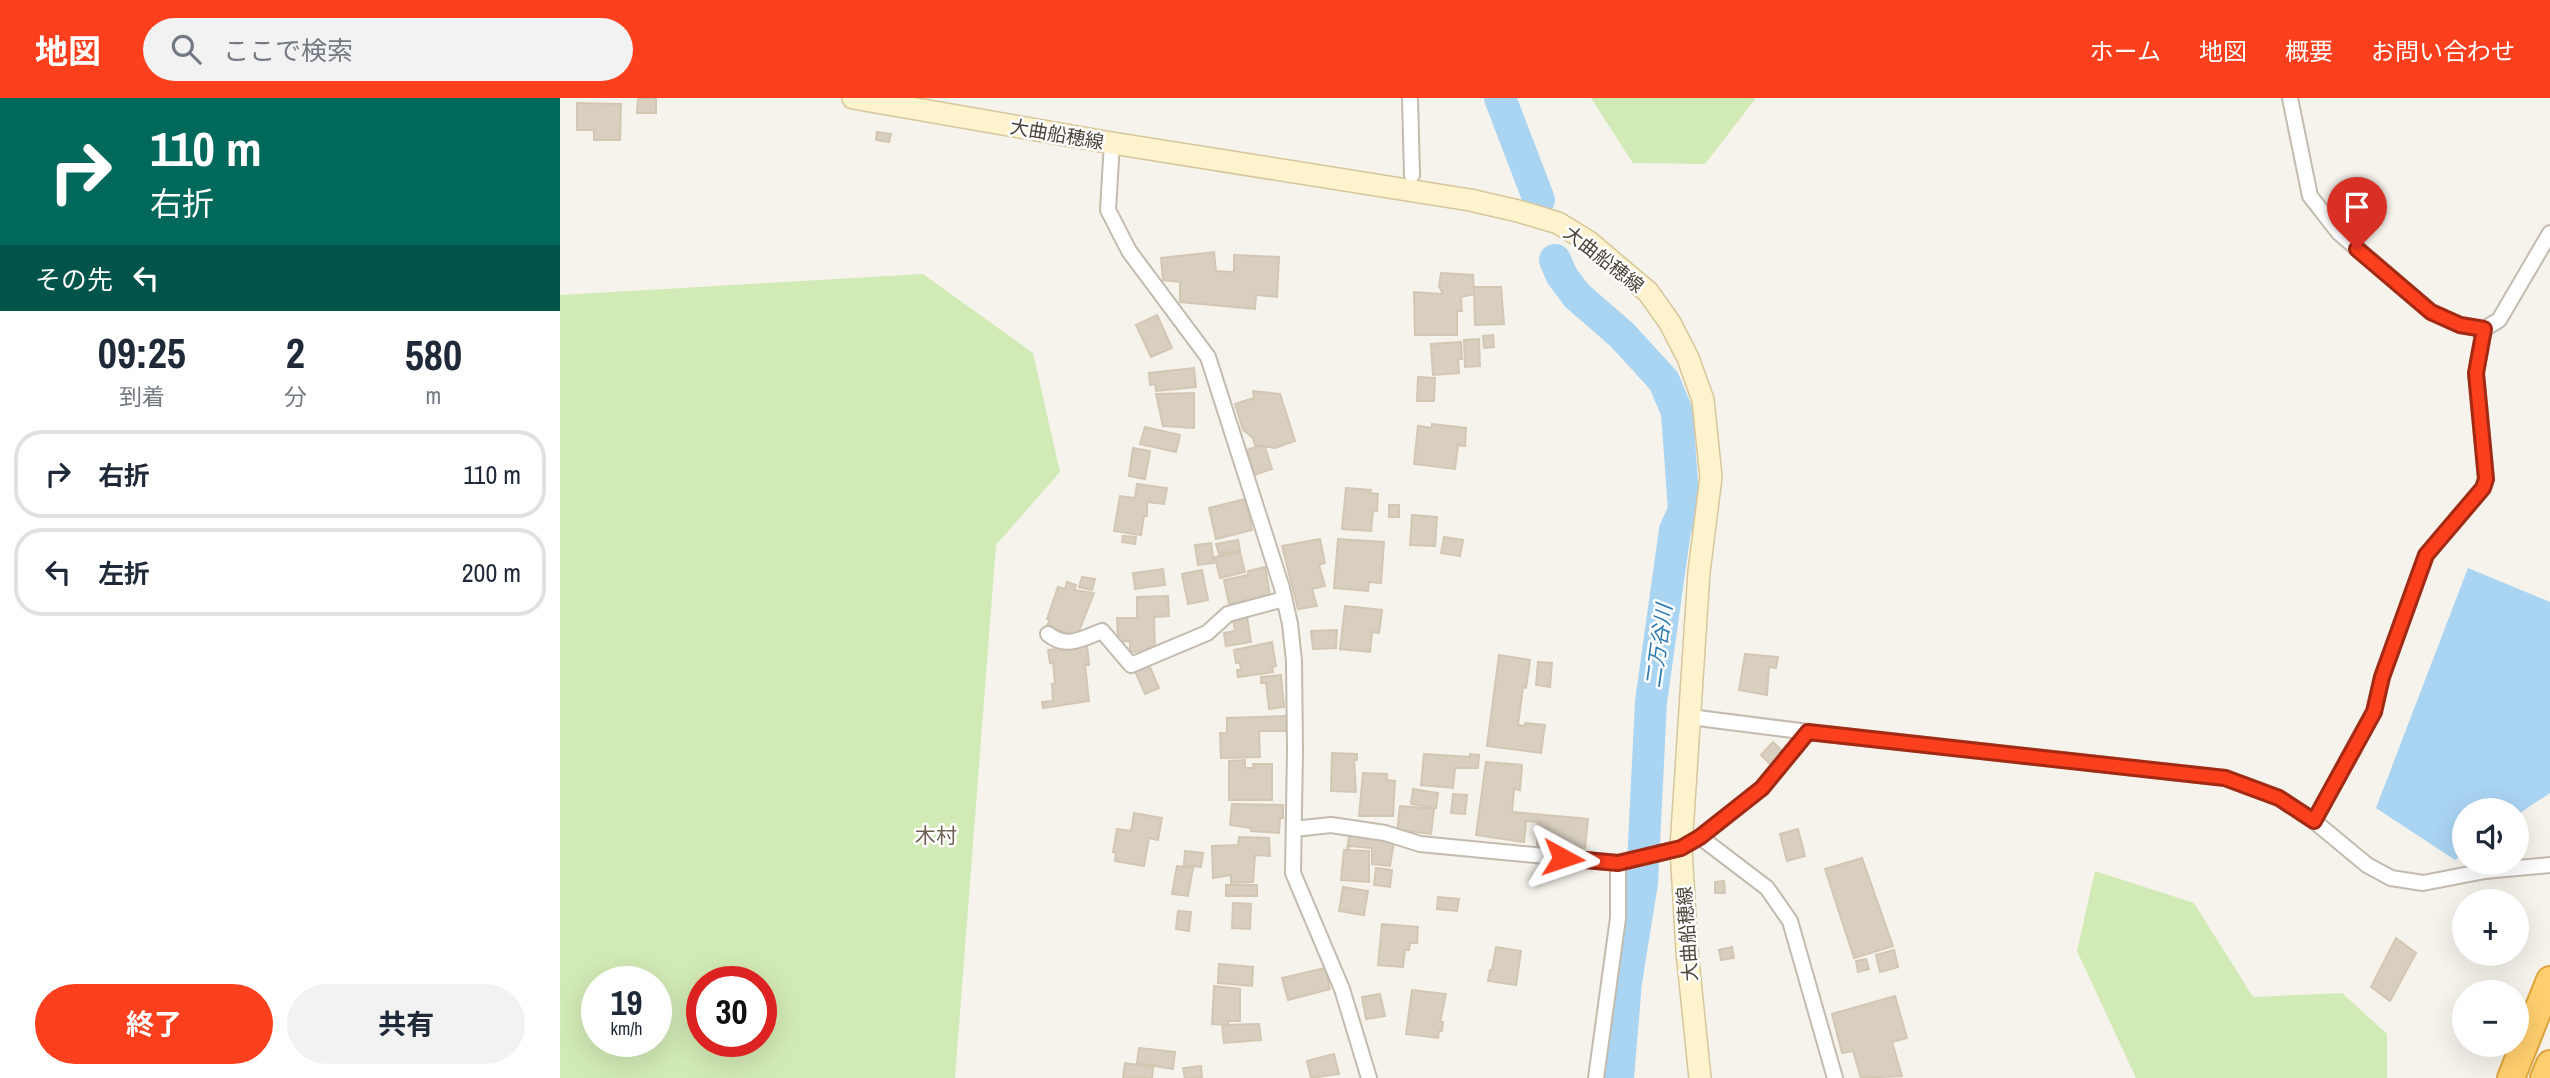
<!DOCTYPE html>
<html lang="ja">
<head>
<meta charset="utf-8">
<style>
	:root { --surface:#fff; --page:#f2f2f3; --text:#1f2937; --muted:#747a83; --line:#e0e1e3; --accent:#fc3f1d }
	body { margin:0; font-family:"Archivo Narrow","Noto Sans JP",sans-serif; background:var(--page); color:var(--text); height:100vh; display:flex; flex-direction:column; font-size:26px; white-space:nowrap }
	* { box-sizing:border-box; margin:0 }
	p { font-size:23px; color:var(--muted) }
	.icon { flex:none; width:38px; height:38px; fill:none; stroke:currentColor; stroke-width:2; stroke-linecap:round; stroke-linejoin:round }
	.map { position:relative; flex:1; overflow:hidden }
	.side { display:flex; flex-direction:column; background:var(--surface); width:560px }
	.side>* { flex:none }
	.banner { background:#00695c; color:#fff; overflow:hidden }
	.fabs { position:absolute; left:1892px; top:700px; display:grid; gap:14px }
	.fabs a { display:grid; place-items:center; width:77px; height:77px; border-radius:50%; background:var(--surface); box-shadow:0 7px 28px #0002; font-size:35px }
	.speed { position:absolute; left:21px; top:868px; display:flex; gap:14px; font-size:35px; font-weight:700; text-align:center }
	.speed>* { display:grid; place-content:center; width:91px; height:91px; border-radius:50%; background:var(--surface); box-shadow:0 7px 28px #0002; line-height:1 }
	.speed small { font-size:18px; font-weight:400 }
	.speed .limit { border:10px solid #d22; background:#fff; color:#111 }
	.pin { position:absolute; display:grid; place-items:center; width:60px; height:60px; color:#fff; margin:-72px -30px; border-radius:50% 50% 50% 0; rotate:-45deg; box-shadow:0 0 7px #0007 }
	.pin .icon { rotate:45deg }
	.me { position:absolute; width:77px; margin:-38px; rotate:95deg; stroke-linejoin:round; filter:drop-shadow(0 0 5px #0008) }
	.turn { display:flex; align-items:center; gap:24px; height:147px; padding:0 35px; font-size:32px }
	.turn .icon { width:91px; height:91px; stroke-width:2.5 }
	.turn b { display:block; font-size:49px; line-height:60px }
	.then { display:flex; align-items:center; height:66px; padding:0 35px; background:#0003; gap:14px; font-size:26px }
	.eta { display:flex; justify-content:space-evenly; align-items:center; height:119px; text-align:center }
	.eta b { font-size:42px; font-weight:700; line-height:49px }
	.button { display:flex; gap:14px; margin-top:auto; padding:14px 35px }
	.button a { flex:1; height:80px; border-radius:42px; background:var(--accent); color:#fff; font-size:28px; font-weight:700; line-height:80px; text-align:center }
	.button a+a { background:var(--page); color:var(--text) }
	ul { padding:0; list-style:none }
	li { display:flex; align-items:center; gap:21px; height:88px; margin:0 14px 10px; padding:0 21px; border:4px solid var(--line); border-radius:28px }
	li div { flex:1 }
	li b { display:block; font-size:26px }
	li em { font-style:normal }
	header { display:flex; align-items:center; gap:42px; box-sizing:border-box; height:98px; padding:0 35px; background:var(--accent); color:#fff }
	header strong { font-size:33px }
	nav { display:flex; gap:38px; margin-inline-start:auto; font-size:24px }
	.search { width:490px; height:63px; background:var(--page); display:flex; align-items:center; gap:18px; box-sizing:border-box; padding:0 24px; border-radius:38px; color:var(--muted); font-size:26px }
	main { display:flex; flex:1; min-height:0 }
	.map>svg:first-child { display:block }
</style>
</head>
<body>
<header>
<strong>地図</strong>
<div class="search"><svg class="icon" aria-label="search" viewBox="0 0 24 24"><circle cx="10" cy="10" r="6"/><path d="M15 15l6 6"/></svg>ここで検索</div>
<nav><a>ホーム</a><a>地図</a><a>概要</a><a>お問い合わせ</a></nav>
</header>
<main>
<section class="side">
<div class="banner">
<div class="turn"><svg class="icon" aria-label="right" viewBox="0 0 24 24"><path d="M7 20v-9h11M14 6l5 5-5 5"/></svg><div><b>110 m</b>右折</div></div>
<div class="then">その先<svg class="icon" aria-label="left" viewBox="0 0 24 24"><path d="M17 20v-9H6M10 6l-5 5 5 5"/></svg></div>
</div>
<div class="eta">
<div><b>09:25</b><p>到着</p></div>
<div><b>2</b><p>分</p></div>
<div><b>580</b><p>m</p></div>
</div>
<ul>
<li><svg class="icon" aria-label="right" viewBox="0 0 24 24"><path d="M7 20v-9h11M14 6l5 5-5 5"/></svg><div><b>右折</b></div><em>110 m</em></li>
<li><svg class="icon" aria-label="left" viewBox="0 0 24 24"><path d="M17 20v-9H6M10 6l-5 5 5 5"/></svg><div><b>左折</b></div><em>200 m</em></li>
</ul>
<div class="button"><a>終了</a><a>共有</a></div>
</section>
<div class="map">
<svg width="1990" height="980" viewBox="0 0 1990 980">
	<rect width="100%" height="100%" fill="#f6f3ec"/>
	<path fill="#d2eab5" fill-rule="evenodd" d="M1031,0H1196L1145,66L1073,65Z
		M363,176L473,255L500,374L436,447L395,980H0V197ZM37,884H96V943H37ZM142,884H201V943H142Z
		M1535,773L1634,805L1693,899L1782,895L1827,936V980H1576L1517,853Z"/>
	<path fill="#a9d4f2" d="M1908,470L1990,504V695L1957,717L1956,712H1904V756L1895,762L1816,710Z"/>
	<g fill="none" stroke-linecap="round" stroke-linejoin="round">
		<path stroke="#a9d4f2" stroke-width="32" d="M940,0L979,102
			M995,162L1002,178L1017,198L1062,237L1104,283L1117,314L1124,412L1115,432L1091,604L1082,785L1066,884L1058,980"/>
	</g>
	<path fill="#d8cfc1" stroke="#d3c7b4" stroke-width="2" d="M78,0H96V15H77Z
		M17,5L61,6L60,42H34V32H17Z
		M317,34L331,36L329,44L316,42Z
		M654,154L656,173L674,174V157L719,159L717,199L696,197L695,211L620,204V184L603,182L601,160Z
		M881,175L913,177L914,196L901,199L902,213H897V237H855L854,194L883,196L879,188Z
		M914,189H941L944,226L915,227Z
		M597,217L612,250L591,259L576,227Z
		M933,237L934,249L924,250L923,238Z
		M919,241L920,268L905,269L904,242Z
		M901,244L902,261H898L899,275L873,277L871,246Z
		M634,270L636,289L596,293L595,286L590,287L589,275Z
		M858,279L875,280L874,303H857Z
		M693,293L720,296L735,343L715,350L695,347L693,340L683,332L675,306L694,300Z
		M634,295V330L603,328L596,296Z
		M872,326L906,330L905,348L898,347L895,371L854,366L858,328L872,330Z
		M585,329L620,337L616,354L580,346Z
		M699,348L705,349L712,371L694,377L687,352Z
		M573,350L590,353L585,381L569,378Z
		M577,386L607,390L604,406L587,404V418H584L581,437L554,433L560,398L575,400Z
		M786,390L811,392L810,395L818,396L817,413L813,412L811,433L782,431Z
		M685,401L692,432L656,441L649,410Z
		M829,407H839V419H829Z
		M852,417L877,419L875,448L850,447Z
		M563,438L576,439L575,446L562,444Z
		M884,439L903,442L900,458L881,455Z
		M760,441L765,465L759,467L765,488L752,491L757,508L738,511L722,448Z
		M778,441L824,444L821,485L809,484L808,493L774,490Z
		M678,442L680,452L659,456L656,446Z
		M651,445L654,465L638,467L635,447Z
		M680,454L685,474L660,480L655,459Z
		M705,469L710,497L669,506L664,482L688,477V473Z
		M603,471L605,487L575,491L573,475Z
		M642,472L648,502L628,506L622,476Z
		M522,479L535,481L532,492L519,489Z
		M507,484L516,487L514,492L534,495L517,538L487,528L490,521H487L498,489L505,491Z
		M608,498L609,518L594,519L595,553L570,554V543L558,544L557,520H577V499Z
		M785,508L822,512L819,535L812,534L810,554L780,551Z
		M687,519L691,544L666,548L664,535L675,533L673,521Z
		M777,532L776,550L753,551L751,533Z
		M712,544L716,568L712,569L713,574L678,579L677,572H681L680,565H676L674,552Z
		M527,547L529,567H525L529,603L483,610L482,604L493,603L492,586H495L493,564L490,565L488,552Z
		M1185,556L1218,559L1216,570L1209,569L1207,597L1179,592Z
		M939,557L970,562L966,590L963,589L958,627L965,628V625L985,627L981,655L927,648Z
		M978,564L992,565L990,589L976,587Z
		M589,567L599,590L585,596L575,573Z
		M721,577L724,609L709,611L706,585H701V579Z
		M728,618V633H699L700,659L661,660L660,635H667V620Z
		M1213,644L1223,654L1211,667L1201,657Z
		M772,655L797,656V662H794L796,694L771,693Z
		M864,656L910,659V656L919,657L918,670H895L893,690L861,687Z
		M685,662V670H694L693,666H712V702H669V663Z
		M926,664L962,667L960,692L954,691L952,714L1028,721L1025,750L977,747L978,724L966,723L964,744L916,737Z
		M803,675L827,676V682L835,683L833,718H799Z
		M853,691L878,695L876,710L851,706Z
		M893,696L907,697L905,716L891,715Z
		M672,706L723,707V720H720L719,735L691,733V730L670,727Z
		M840,708L874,711L871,736L846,733V736L837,735Z
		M574,715L602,720L598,742L589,740L584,768L555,763L556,755L553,754L557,731L571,733Z
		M1238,731L1245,758L1227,763L1220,736Z
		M789,738L834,744L830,768L812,766V750L790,748L787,752Z
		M679,739L709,740L710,758L695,757L693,784L671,785V777L653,780L652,748L678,747Z
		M784,752L809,753V784L781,782Z
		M625,753L643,755L641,769L624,767Z
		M1302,760L1333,848L1294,860L1265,771Z
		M617,768L633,770L628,798L612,796Z
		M816,770L832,772L830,789L814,787Z
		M1164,783L1165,795H1155V784Z
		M666,787H697V798H666Z
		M783,789L808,793L804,817L779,813Z
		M878,799L899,801L897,813L877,811Z
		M673,805L691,806L690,831L672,830Z
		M618,813L631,814L629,833L616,831Z
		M822,826L858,829L857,845H850L849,852H845L843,869L818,867Z
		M1836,840L1856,855L1830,903L1811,889Z
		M936,849L961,853L956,887L928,883L930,872H932Z
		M1172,849L1174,860L1161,862L1159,852Z
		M1334,852L1338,869L1320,874L1316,857Z
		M1306,861L1309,871L1298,874L1296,863Z
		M659,866L693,869L692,888L658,885Z
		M765,870L770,891L728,902L722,880Z
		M654,888L680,891V923H668V927L652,926Z
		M852,892L886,896L880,924H883L882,933H879L878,940L846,936Z
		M820,896L825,918L806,921L802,899Z
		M1335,898L1347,940L1332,944L1342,978L1301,980L1293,953L1282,955L1272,916Z
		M699,926L701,942L664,945L662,927Z
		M579,950L615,954L613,971L577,965Z
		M774,956L779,976L751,980L747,963Z
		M565,965L593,969L592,980H563Z
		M641,968L642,980H625L623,970Z"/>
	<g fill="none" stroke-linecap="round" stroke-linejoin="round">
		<defs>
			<path id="street" d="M850,0L852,77
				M1730,0L1750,98L1779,135L1871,214L1900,227L1924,231L1939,222L1990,135
				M552,45L548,112L569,153L648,259L722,490L730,526L734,563L735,652L733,775L782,891L809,980
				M488,536C506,551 522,541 542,533L571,567L647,535L668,516L724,501
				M1130,619L1248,634L1666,680L1719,700L1754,723L1807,767L1831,780L1863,785L1925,773L1990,767
				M1754,723L1814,613L1822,579L1866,457L1923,390L1926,381L1916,275L1924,231
				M734,731L771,727L825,735L860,746L1058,765L1121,750L1140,739L1202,690L1248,634
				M1140,739L1207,790L1230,823L1275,980
				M1036,980L1058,820V765"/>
			<path id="secondary" d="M293,0L552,45L910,102L958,113L998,125L1029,144L1088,194L1110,225L1128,260L1143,302L1151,379L1139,474L1121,750L1127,853L1140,980"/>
			<path id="highway" d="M1951,980L1990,882
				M1984,980L1990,966"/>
		</defs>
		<use href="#street" stroke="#c2bbae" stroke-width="18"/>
		<use href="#secondary" stroke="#d6c79b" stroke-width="24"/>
		<use href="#highway" stroke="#e0a43c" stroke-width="30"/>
		<use href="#street" stroke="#fff" stroke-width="14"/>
		<use href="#secondary" stroke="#fff3cd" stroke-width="21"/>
		<use href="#highway" stroke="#ffcf6e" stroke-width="26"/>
	</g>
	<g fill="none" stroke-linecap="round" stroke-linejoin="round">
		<defs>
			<path id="route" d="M1003,760L1058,765L1121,750L1140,739L1202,690L1248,634L1665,680L1719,700L1754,723L1814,614L1822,579L1866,457L1923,390L1926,381L1916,275L1924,231L1900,227L1871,214L1797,151"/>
		</defs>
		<use href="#route" stroke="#a42913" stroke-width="18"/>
		<use href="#route" stroke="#fc3f1d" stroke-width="12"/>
	</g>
	<g text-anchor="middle" stroke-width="5" stroke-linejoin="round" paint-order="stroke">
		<g font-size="19" fill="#4b4439" stroke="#fff">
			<text transform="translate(497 36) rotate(10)" y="7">大曲船穂線</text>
			<text transform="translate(1044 161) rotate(38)" y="7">大曲船穂線</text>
			<text transform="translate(1127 836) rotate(-94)" y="7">大曲船穂線</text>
		</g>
		<g font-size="21" font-style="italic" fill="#2e7ab2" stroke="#fff">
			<text transform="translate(1099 548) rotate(-82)" y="7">二万谷川</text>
		</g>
		<g font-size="21" fill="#6e6250" stroke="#fff">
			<text x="376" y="745">木村</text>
		</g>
	</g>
</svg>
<div class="fabs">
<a><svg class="icon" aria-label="sound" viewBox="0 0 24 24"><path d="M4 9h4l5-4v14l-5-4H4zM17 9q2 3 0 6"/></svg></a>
<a>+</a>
<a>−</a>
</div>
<div class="speed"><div>19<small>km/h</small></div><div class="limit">30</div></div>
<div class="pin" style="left:1797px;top:151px;background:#d93025"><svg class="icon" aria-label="arrive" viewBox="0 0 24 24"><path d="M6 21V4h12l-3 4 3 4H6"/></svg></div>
<svg class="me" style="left:1003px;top:760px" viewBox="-20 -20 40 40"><path d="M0-17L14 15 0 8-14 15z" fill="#fc3f1d" stroke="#fff" stroke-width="4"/></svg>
</div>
</main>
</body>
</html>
